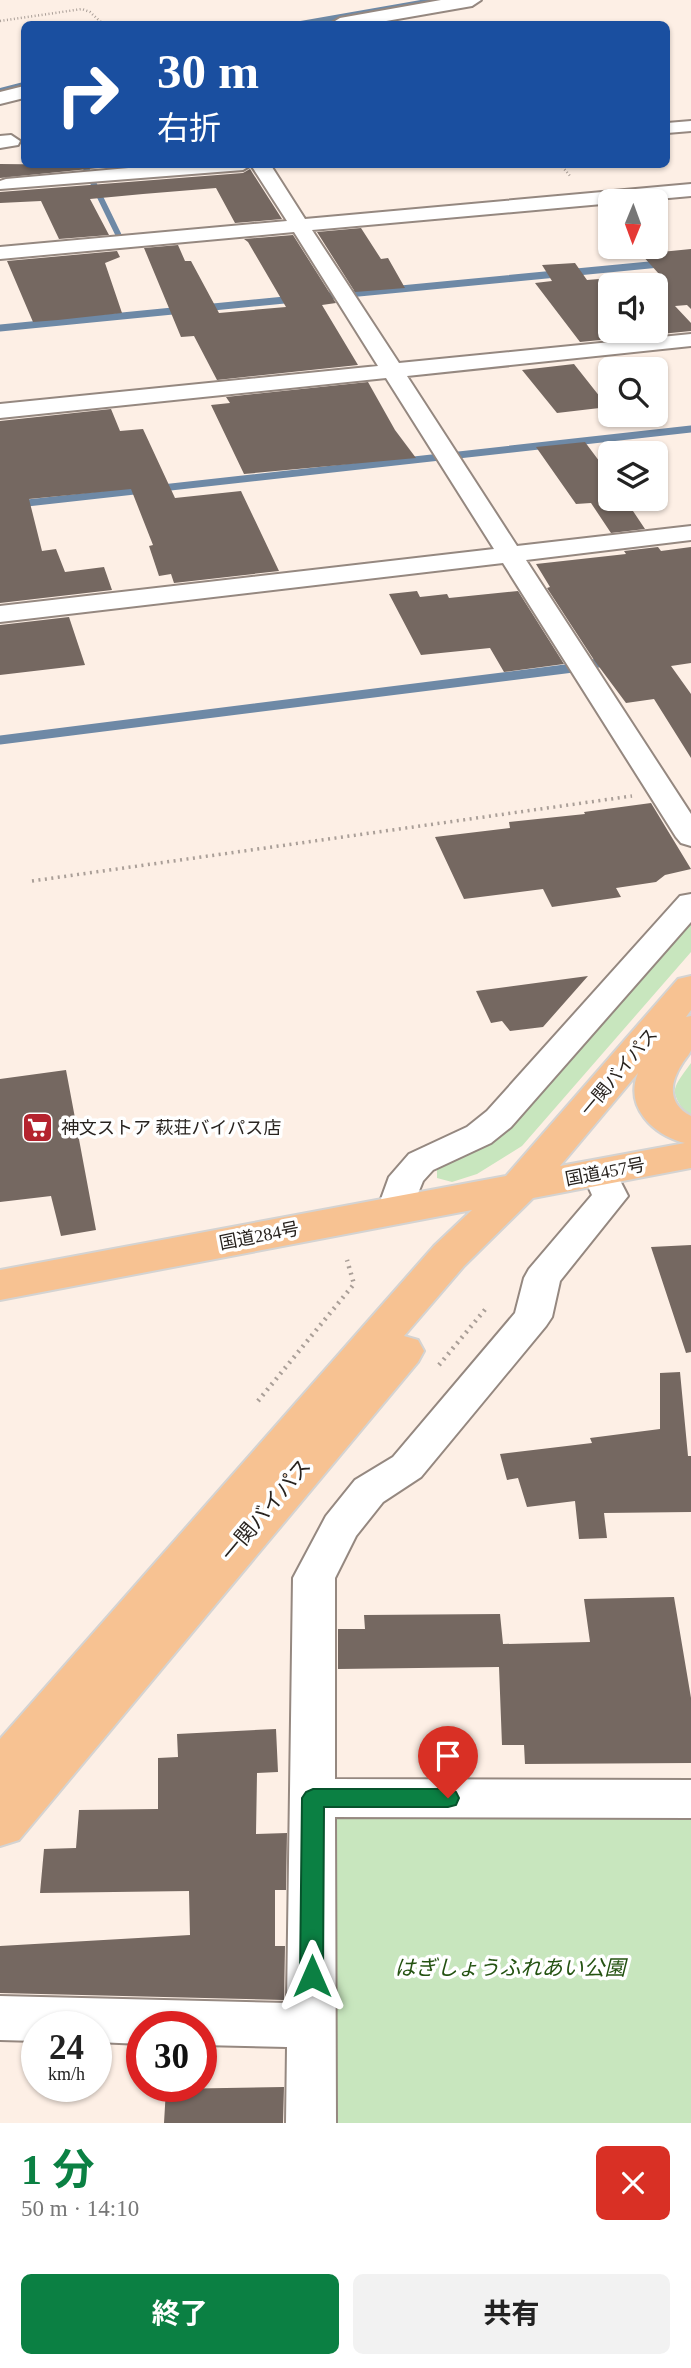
<!DOCTYPE html>
<html lang="ja">
<head>
<meta charset="utf-8">
<style>
	:root { --surface:#fff; --page:#f2f2f2; --text:#222; --muted:#767676; --accent:#0b8043 }
	body { margin:0; font-family:"Times New Roman","Noto Sans JP",serif; background:var(--page); color:var(--text); height:100vh; display:flex; flex-direction:column; font-size:26px; white-space:nowrap }
	* { box-sizing:border-box; margin:0 }
	p { font-size:23px; color:var(--muted) }
	.icon { flex:none; width:38px; height:38px; fill:none; stroke:currentColor; stroke-width:2; stroke-linecap:round; stroke-linejoin:round }
	.map { position:relative; height:2123px; overflow:hidden }
	.side { display:flex; flex-direction:column; background:var(--surface); flex:1 }
	.side>* { flex:none }
	.top-card { position:absolute; left:21px; top:21px; width:649px; height:147px; border-radius:10px; box-shadow:0 2px 5px #0004; background:#1a4fa0; color:#fff; overflow:hidden }
	.needle { width:46px; rotate:181deg }
	.tools { position:absolute; left:598px; top:189px; display:grid; gap:14px }
	.tools a { display:grid; place-items:center; width:70px; height:70px; border-radius:10px; background:var(--surface); box-shadow:0 2px 5px #0004; font-size:35px }
	.speed { position:absolute; left:21px; top:2011px; display:flex; gap:14px; font-size:35px; font-weight:700; text-align:center }
	.speed>* { display:grid; place-content:center; width:91px; height:91px; border-radius:50%; background:var(--surface); box-shadow:0 2px 5px #0004; line-height:1 }
	.speed small { font-size:18px; font-weight:400 }
	.speed .limit { border:10px solid #d22; background:#fff; color:#111 }
	.pin { position:absolute; display:grid; place-items:center; width:60px; height:60px; color:#fff; margin:-72px -30px; border-radius:50% 50% 50% 0; rotate:-45deg; box-shadow:0 0 7px #0007 }
	.pin .icon { rotate:45deg }
	.me { position:absolute; width:77px; margin:-38px; rotate:0deg; stroke-linejoin:round; filter:drop-shadow(0 0 5px #0008) }
	.turn { display:flex; align-items:center; gap:24px; height:147px; padding:0 21px; font-size:32px }
	.turn .icon { width:91px; height:91px; stroke-width:2.5 }
	.turn b { display:block; font-size:49px; line-height:60px }
	.round { display:grid; place-items:center; flex:none; width:74px; height:74px; border-radius:10px; background:var(--page) }
	.overview { display:flex; align-items:center; justify-content:space-between; height:119px; padding:0 21px }
	h1 { font-size:42px; font-weight:700; line-height:52px; color:var(--accent) }
	.button { display:flex; gap:14px; margin-top:auto; padding:14px 21px }
	.button a { flex:1; height:80px; border-radius:10px; background:var(--accent); color:#fff; font-size:28px; font-weight:700; line-height:80px; text-align:center }
	.button a+a { background:var(--page); color:var(--text) }
	.map>svg:first-child { display:block }
</style>
</head>
<body>
<div class="map">
<svg width="691" height="2123" viewBox="0 0 691 2123">
	<rect width="100%" height="100%" fill="#fdefe5"/>
	<path fill="#c8e6be" d="M691,923V952L522,1146L477,1174L452,1182L437,1178V1169L489,1144L507,1130Z
		M691,1063V1121C670,1090 669,1093 691,1063Z
		M330,1811L691,1813V2123H329Z"/>
	<g fill="none" stroke-linecap="round" stroke-linejoin="round">
		<path stroke="#6e89a6" stroke-width="6" d="M301,24L438,0
			M0,91L24,85
			M84,164L120,238"/>
		<path stroke="#6e89a6" stroke-width="7" d="M317,297L691,261
			M203,308L295,299
			M0,328L183,310
			M0,506L691,429"/>
		<path stroke="#6e89a6" stroke-width="9" d="M0,740L573,668L608,661"/>
	</g>
	<path fill="#756861" fill-rule="evenodd" d="M0,164L97,165L138,164L0,178Z
		M250,169L282,219L235,223L216,188L143,194L90,199L109,235L59,239L41,201L0,203V192L243,173Z
		M361,228L381,259L388,258L405,288L355,292L317,232Z
		M293,235L336,303L322,305L358,365L217,380L194,336L181,337L144,248L178,245L185,261H191L219,313L286,307L248,242L244,239Z
		M691,249V309L687,305L675,306L691,323V331L580,342L535,283L552,281L542,265L575,263L587,280L659,274L641,254ZM611,285H656V331H611Z
		M117,251L120,257L105,263L122,313L58,320L33,322L7,261Z
		M574,364L608,407L557,413L522,370Z
		M368,382L395,430L416,458L244,474L211,405L230,403L226,397Z
		M111,409L120,431L143,429L175,498L241,491L279,571L174,583L171,574L159,576L149,546L153,545L131,489L29,499L42,551L56,549L65,572L104,567L112,590L0,603V421Z
		M585,442L611,477V499H625L645,529L611,533L591,503L576,504L536,447Z
		M658,547L661,551L691,547V663L671,666L691,694V758L654,699L626,703L594,660L547,588L550,587L536,564L626,554L624,551Z
		M417,591L420,597L447,594L449,598L518,591L564,664L504,672L490,648L421,655L389,594Z
		M69,617L85,665L0,675V625Z
		M651,803L691,869L665,875L656,882L616,888L621,897L552,907L543,889L464,899L435,837L510,828L509,822L585,814L584,812Z
		M588,976L543,1027L510,1031L502,1021L491,1023L476,991Z
		M66,1070L96,1230L61,1236L51,1196L0,1202V1079Z
		M691,1245V1352L686,1353L651,1247Z
		M680,1372L688,1456H691V1512L604,1513L607,1538L579,1539L575,1501L527,1507L518,1478L507,1480L500,1454L592,1443L590,1438L660,1429V1373Z
		M674,1597L691,1698V1763L525,1764L524,1745H502L499,1667L338,1669V1629H365L364,1615L500,1614L503,1644L590,1642L584,1599Z
		M276,1729L278,1772L257,1773L256,1834L287,1833L286,1890H275V1946H285L284,2000L0,1993V1946L190,1935L189,1891L40,1893L44,1849L76,1848L79,1810L158,1809V1758L178,1757L177,1734Z
		M284,2087L283,2123H164L166,2089Z"/>
	<g fill="none" stroke-linecap="round" stroke-linejoin="round">
		<defs>
			<path id="minor" d="M691,121V131L667,133V123Z
				M11,135L20,141L18,145L0,148V136Z
				M173,164H270L305,219L691,184V196L312,230L399,363L691,334V346L407,376L517,546L691,526V540L526,560L691,814V846L681,843L676,837L503,563L0,622V606L494,549L386,378L0,418V404L378,366L294,232L0,259V247L287,221L251,165L243,170L0,189V181L6,179Z
				M691,894V922L511,1127L491,1143L433,1170L423,1181L408,1218L395,1222L382,1218L377,1210L389,1177L409,1154L467,1127L487,1111L680,896Z
				M600,1162L612,1165L628,1196L560,1281L552,1317L546,1326L421,1477L383,1502L356,1536L335,1578V1779L691,1780V1818L335,1817L336,2123H286L287,2047L201,2045V2026H142V2044L96,2042V2026H37V2041L0,2040V1996L287,2003L293,1578L326,1516L355,1480L393,1457L515,1313L524,1278L529,1269L592,1195L582,1173L588,1165Z"/>
			<path id="tertiary" d="M441,0H481L472,6L369,24H330L340,18Z
				M24,86V98L0,104V92Z"/>
			<path id="trunk" d="M691,976V1010L686,1017L691,1016C691,1026 691,1040 691,1050C690,1054 684,1060 682,1064C669,1084 668,1104 691,1116V1168L533,1198L464,1266L404,1336L418,1340L424,1351L418,1362L19,1840L0,1846V1739L434,1246L472,1210L0,1300V1270L506,1176L678,979ZM638,1073C624,1107 653,1135 685,1143L560,1166Z"/>
		</defs>
		<use href="#minor" stroke="#958880" stroke-width="4"/>
		<use href="#tertiary" stroke="#958880" stroke-width="4"/>
		<use href="#trunk" stroke="#d4d3d2" stroke-width="4"/>
		<path stroke="#aa9f98" stroke-width="2.5" stroke-dasharray="1 2.5" stroke-linecap="butt" d="M0,21L82,9L90,12L103,24
			M560,164L571,177"/>
		<path stroke="#aa9f98" stroke-width="3.5" stroke-dasharray="2 4.5" stroke-linecap="butt" d="M32,881L632,796"/>
		<path stroke="#aa9f98" stroke-width="4.5" stroke-dasharray="2 5" stroke-linecap="butt" d="M439,1365L488,1306
			M258,1401L354,1284L347,1260"/>
		<use href="#minor" fill="#fff" fill-rule="evenodd"/>
		<use href="#tertiary" fill="#fff" fill-rule="evenodd"/>
		<use href="#trunk" fill="#f7c292" fill-rule="evenodd"/>
	</g>
	<path fill="#0b8043" stroke="#07532c" stroke-width="2" d="M313,1789H448L456,1792L459,1798L456,1805L448,1807H324L323,1976L320,1983L312,1986L304,1983L300,1976L302,1798L306,1792Z"/>
	<defs>
		<symbol id="supermarket-square" viewBox="-11 -11 22 22"><rect x="-9" y="-9" width="18" height="18" rx="4" fill="#b4232e" stroke="#fff"/><path d="M-6-5.5h2.5l.6 2H6L4.5 2H-2.5L-4.4-4H-6ZM-1.5 3.2a1.3 1.3 0 1 0 .1 0ZM3 3.2a1.3 1.3 0 1 0 .1 0Z" fill="#fff"/></symbol>
	</defs>
	<g fill-rule="evenodd">
		<use href="#supermarket-square" x="20" y="1110" width="35" height="35"/>
	</g>
	<g text-anchor="middle" stroke-width="7" stroke-linejoin="round" paint-order="stroke">
		<g font-size="18" fill="#28231f" stroke="#fff">
			<text transform="translate(619 1072) rotate(-50)" y="6">一関バイパス</text>
			<text transform="translate(605 1172) rotate(-11)" y="6">国道457号</text>
			<text transform="translate(259 1236) rotate(-11)" y="6">国道284号</text>
		</g>
		<g font-size="18" fill="#28231f" stroke="#fff" text-anchor="start">
			<text x="61" y="1134">神文ストア 萩荘バイパス店</text>
		</g>
		<g font-size="21" fill="#28231f" stroke="#fff">
			<text transform="translate(266 1510) rotate(-50)" y="7">一関バイパス</text>
		</g>
		<g font-size="21" font-style="italic" fill="#245211" stroke="#fff">
			<text x="510" y="1975">はぎしょうふれあい公園</text>
		</g>
	</g>
</svg>
<div class="tools">
<a><svg class="needle" viewBox="-14 -14 28 28"><path d="M0-13l5 13h-10z" fill="#e53935"/><path d="M0 13l5-13h-10z" fill="#767676"/></svg></a>
<a><svg class="icon" aria-label="sound" viewBox="0 0 24 24"><path d="M4 9h4l5-4v14l-5-4H4zM17 9q2 3 0 6"/></svg></a>
<a><svg class="icon" aria-label="search" viewBox="0 0 24 24"><circle cx="10" cy="10" r="6"/><path d="M15 15l6 6"/></svg></a>
<a><svg class="icon" aria-label="layers" viewBox="0 0 24 24"><path d="M12 4l9 5-9 5-9-5zM3 14l9 5 9-5"/></svg></a>
</div>
<div class="speed"><div>24<small>km/h</small></div><div class="limit">30</div></div>
<div class="pin" style="left:448px;top:1798px;background:#d93025"><svg class="icon" aria-label="arrive" viewBox="0 0 24 24"><path d="M6 21V4h12l-3 4 3 4H6"/></svg></div>
<svg class="me" style="left:312px;top:1976px" viewBox="-20 -20 40 40"><path d="M0-17L14 15 0 8-14 15z" fill="#0b8043" stroke="#fff" stroke-width="4"/></svg>
<div class="top-card">
<div class="turn"><svg class="icon" aria-label="right" viewBox="0 0 24 24"><path d="M7 20v-9h11M14 6l5 5-5 5"/></svg><div><b>30 m</b>右折</div></div>
</div>
</div>
<section class="side">
<div class="overview"><div><h1>1 分</h1><p>50 m · 14:10</p></div><a class="round" style="background:#d93025;color:#fff"><svg class="icon" aria-label="close" viewBox="0 0 24 24"><path d="M6 6l12 12M18 6L6 18"/></svg></a></div>
<div class="button"><a>終了</a><a>共有</a></div>
</section>
</body>
</html>
